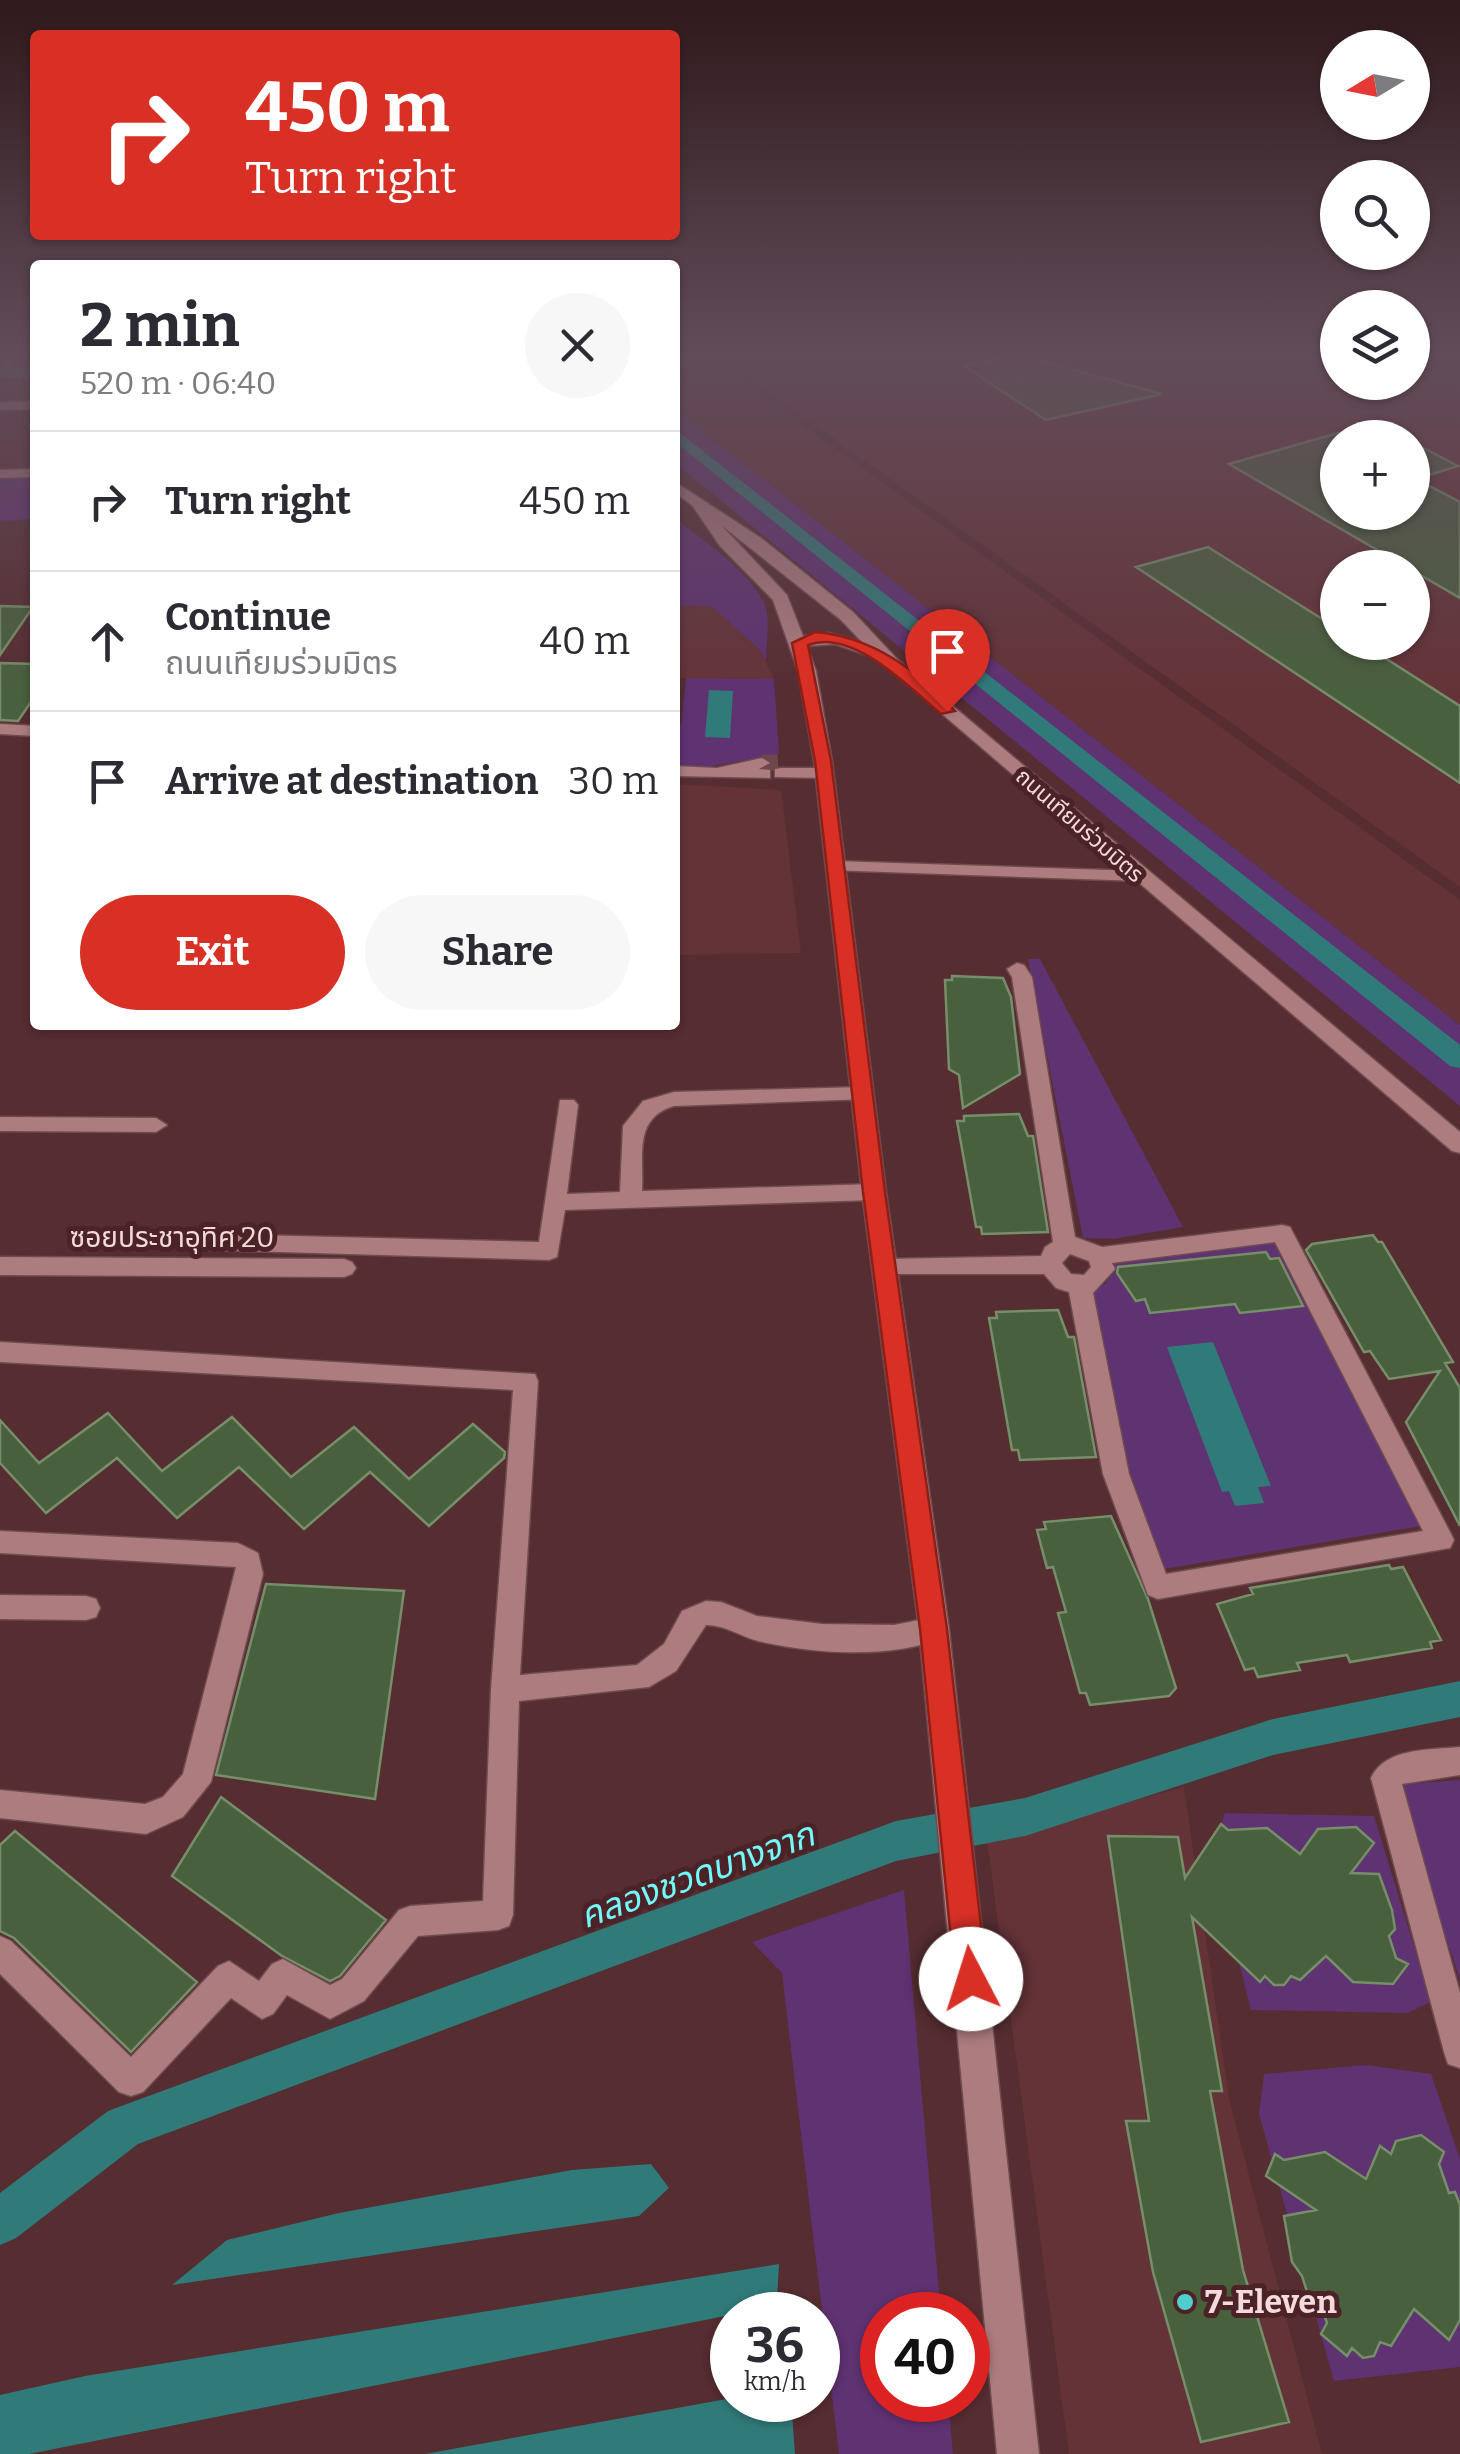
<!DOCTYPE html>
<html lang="en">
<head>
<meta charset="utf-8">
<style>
	:root { --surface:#fff; --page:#f7f7f7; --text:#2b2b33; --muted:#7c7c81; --line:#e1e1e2; --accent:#d93025 }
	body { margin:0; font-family:Bitter,"Noto Sans Thai",serif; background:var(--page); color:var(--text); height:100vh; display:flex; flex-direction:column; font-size:38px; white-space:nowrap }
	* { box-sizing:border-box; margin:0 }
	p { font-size:32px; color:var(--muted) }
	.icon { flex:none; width:55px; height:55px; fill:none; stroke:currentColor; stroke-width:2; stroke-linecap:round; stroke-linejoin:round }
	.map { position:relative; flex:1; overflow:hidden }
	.panel { position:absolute; left:30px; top:260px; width:650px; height:770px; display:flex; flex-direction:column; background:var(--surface); border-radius:10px; box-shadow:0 2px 8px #0004 }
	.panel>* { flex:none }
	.top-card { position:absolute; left:30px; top:30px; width:650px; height:210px; border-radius:10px; box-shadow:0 2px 8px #0004; background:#d93025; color:#fff; overflow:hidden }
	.needle { width:65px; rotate:260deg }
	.buttons { position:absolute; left:1320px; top:30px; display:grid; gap:20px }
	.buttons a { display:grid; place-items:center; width:110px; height:110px; border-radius:50%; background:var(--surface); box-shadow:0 2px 8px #0004; font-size:50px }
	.speed { position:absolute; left:710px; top:2292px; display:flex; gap:20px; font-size:50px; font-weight:700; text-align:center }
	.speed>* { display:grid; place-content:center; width:130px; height:130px; border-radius:50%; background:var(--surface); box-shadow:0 2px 8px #0004; line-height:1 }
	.speed small { font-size:25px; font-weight:400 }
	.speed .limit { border:15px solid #d22; background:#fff; color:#111 }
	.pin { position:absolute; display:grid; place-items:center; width:85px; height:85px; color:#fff; margin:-102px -42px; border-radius:50% 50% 50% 0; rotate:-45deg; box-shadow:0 0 10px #0007 }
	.pin .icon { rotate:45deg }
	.me { position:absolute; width:110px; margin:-55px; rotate:355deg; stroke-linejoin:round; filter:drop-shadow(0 0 8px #0008) }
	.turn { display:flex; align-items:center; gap:35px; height:210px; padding:0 50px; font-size:45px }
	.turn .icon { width:130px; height:130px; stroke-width:2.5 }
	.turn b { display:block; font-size:70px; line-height:85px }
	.round { display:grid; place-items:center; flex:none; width:105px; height:105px; border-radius:52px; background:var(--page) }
	.overview { display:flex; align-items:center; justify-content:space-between; height:170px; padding:0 50px }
	h1 { font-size:60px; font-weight:700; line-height:75px }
	.button { display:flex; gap:20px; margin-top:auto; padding:20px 50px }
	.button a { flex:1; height:115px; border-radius:60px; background:var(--accent); color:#fff; font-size:40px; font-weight:700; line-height:115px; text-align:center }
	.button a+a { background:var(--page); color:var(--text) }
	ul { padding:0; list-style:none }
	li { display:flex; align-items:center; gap:30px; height:140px; padding:0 50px; border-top:2px solid var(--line) }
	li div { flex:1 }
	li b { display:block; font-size:38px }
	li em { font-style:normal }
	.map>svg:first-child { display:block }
</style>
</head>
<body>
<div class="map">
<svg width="1460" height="2454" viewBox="0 0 1460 2454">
	<rect width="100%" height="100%" fill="#562d31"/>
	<path fill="#643338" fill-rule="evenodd" d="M675,351H700L1460,900V1025L675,410Z
		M712,351H1337L1338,382H1412L1413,351H1460V887ZM1338,438H1412V512H1338ZM1338,568H1412V642H1338Z
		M675,605L711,606L760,650L774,679L675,678Z
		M675,784L781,790L801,953L675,955Z
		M1184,1787L1229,2099L1322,2454H1069L987,1840Z"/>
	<path fill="#5f3272" d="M675,410L1460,1025V1106L675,463Z
		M35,475V518L0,522V479Z
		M675,518C700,538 763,581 767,613C769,628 766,645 766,661L760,650L711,606L675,605Z
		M686,678L774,679L779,754L712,766H675V725H681Z
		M1028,959H1040L1183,1227L1113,1239L1083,1238Z
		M1272,1241L1282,1247L1421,1526L1164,1569L1133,1492L1087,1297L1106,1283L1110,1260Z
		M1460,1780V1979L1400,1803L1405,1784Z
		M1225,1813L1374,1816L1431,2002L1408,2013L1251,2010L1211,1850Z
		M904,1890L941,2315H882V2400H948L953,2454H839L782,1973L752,1942Z
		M1366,2065L1431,2074L1460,2159V2367L1334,2381L1259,2114L1264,2074Z"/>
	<path fill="#317a7a" d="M709,690L733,691L730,738L705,737Z
		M1213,1342L1271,1486L1258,1487L1264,1503L1235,1506L1229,1491L1222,1492L1167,1347Z
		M651,2164L669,2188L639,2216L172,2285L227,2240L339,2213L572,2170Z
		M779,2264L777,2299L725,2316L29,2454H0V2395L85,2376Z
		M732,2398L783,2400L792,2413L795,2454H425Z"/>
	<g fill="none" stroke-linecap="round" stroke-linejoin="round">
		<path stroke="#317a7a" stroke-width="5" d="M5,372L15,351"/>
		<path fill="#317a7a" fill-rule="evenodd" d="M0,367L35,369V379L0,377Z
			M675,429L1460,1045V1068L1450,1066L675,442Z
			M1460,1681V1717L1273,1755L1025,1836L896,1861L138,2144L16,2238L0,2245V2193L108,2111L124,2105L896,1821L1025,1798L1273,1719Z"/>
	</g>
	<path fill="#49603d" stroke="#768e69" stroke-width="2.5" d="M1016,354L1162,394L1046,420L964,366Z
		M1338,433V512H1412V442L1458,466L1416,479L1460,502V598L1229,464Z
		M1208,547L1338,629V642H1360L1460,706V783L1136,567Z
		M0,606L33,607L0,655Z
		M0,663L35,664V696L18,721L0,720Z
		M952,976L1003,978L1011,997L1020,1074L963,1108L959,1075L949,1069L945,980H952Z
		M1019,1114L1028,1136H1033L1048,1232L982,1234L981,1227H976L957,1121H964V1116Z
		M1373,1235L1378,1242H1382L1453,1362L1445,1363L1460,1388V1526L1406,1422L1440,1371L1389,1379L1370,1351L1364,1352L1306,1250L1312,1244Z
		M1266,1252L1270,1259L1279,1258L1303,1306L1240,1313L1235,1304L1150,1313L1145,1299L1136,1301L1117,1273L1118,1267Z
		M1058,1310L1068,1337H1074L1096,1457L1020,1460L1018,1450H1012L989,1318H997L996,1312Z
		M108,1413L162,1471L232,1417L291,1477L354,1427L409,1479L473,1424L505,1452L504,1458L429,1526L370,1472L304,1529L239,1467L177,1518L117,1458L46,1513L0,1463V1420L39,1463Z
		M1111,1516L1148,1599L1176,1688L1169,1696L1090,1705L1086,1693H1080L1058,1613L1066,1612L1053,1567L1047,1568L1037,1530L1046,1529L1044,1522Z
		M1389,1565L1391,1569L1403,1567L1441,1640L1430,1642L1432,1648L1350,1662L1347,1655L1297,1663L1300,1670L1258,1677L1254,1668L1245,1670L1217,1604L1253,1594L1250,1588Z
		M266,1584L404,1591L375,1799L216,1775Z
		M221,1797L386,1920L340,1976L330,1981L282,1956L172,1876Z
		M1221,1824L1228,1830L1267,1828L1300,1854L1318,1829L1356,1827L1374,1843L1351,1873L1379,1874L1392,1910L1395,1929L1389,1936L1396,1958L1408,1964L1393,1984L1353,1982L1326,1956L1300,1980L1291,1976L1284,1985H1274L1265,1976L1260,1982L1192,1917L1222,2091H1210L1243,2270L1289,2422L1201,2442L1153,2272L1126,2121H1149L1108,1836L1178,1837L1185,1878Z
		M15,1831L197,1982L131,2052L14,1938L0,1931V1845Z
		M1421,2135L1444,2152L1439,2164L1449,2193L1455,2192L1460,2205V2320L1449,2340L1414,2309L1391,2346L1380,2342L1374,2356L1363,2358L1352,2348L1347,2356L1321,2334L1327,2323L1318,2297L1309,2298L1302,2276L1292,2262L1284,2216L1316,2210L1266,2176L1275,2154L1284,2160L1325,2152L1366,2179L1380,2146L1391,2154L1396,2141Z"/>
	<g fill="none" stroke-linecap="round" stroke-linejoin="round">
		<path stroke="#6e474a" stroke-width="16" stroke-dasharray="16 9" stroke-linecap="butt" d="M762,763L781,762"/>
		<defs>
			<path id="minor" d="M35,469V477L0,478V470Z
				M0,724L35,726V736L0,734Z
				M762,758L770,763L759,769L770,770V778L675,776V766L717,768Z
				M781,768H824L832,773L824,778L775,777V769Z
				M834,861L1140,871L1149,876L1140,881L828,870V862Z
				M1017,963L1024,965L1032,977L1075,1237L1102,1247L1282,1225L1290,1227L1450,1532L1454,1540L1450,1548L1158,1599L1148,1595L1103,1474L1069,1292L1056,1288L1044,1274H876L872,1268L876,1262L884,1259L1041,1256L1045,1247L1053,1242L1012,977L1007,969ZM1275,1242L1423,1531L1166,1574L1129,1474L1093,1293L1115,1269L1112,1263ZM1070,1254L1089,1261L1091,1267L1084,1275L1071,1274L1062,1263Z
				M862,1087L872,1094L869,1099L674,1106C633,1118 644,1156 642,1191L874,1184L885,1192L874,1200L565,1210L557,1257L549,1260L210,1250L202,1248L199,1242L202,1236L210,1234L539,1242L560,1100H574L578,1105L567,1194L620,1192L623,1126L643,1101L674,1092Z
				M0,1117L156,1118L167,1125L156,1132L0,1131Z
				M0,1257L344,1259L352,1262L356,1268L352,1274L344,1277L0,1275Z
				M0,1342L535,1374L538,1381L520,1675L637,1665L664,1644L682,1611L706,1601L721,1602L757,1616L822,1624L894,1625L934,1617L944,1620L948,1629L944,1638C888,1659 816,1654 758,1641C740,1636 725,1625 706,1625L676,1671L649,1687L519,1701L513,1915L509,1926L498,1930L418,1936L364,2001L330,2019L287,1995L273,2014L262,2019L231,1998L143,2092L131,2096L119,2092L0,1974V1936L11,1941L131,2057L218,1966L229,1961L259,1981L272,1964L283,1959L330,1985L342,1979L399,1910L410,1906L483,1901L491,1689L513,1390L0,1362Z
				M0,1531L238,1543L258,1553L263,1574L211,1782L183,1817L146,1834L0,1818V1790L145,1804L163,1797L183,1774L236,1567L0,1553Z
				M0,1595L86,1596L96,1599L100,1608L96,1617L86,1620L0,1619Z
				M1460,1747V1775L1402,1784L1460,1993V2068L1448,2064L1444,2052L1371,1778C1385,1747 1431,1750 1460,1747Z"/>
			<path id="tertiary" d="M35,401V409L0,410V402Z
				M675,482L761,538L853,612L898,660L1460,1132V1153L1452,1151L878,659L835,644L807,646L816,671L832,761L886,1192L949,1629L1039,2454H997L919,1629L862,1192L814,761L798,671L773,600L720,546L692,505L675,493ZM721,525L841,620L862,642L829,633L803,636L787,595Z"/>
		</defs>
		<use href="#minor" stroke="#6e4b4f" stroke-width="3"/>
		<use href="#tertiary" stroke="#6e4b4f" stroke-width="3"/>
		<use href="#minor" fill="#ac7c7f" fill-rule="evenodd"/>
		<use href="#tertiary" fill="#ac7c7f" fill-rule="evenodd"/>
	</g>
	<linearGradient id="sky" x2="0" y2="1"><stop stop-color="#2f191b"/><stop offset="0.51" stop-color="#624c5a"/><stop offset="1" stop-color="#624c5a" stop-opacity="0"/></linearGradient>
	<rect width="1460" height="694" fill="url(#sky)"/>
	<path fill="#d93025" stroke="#8d1f18" stroke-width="2.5" d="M815,632C870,636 920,671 955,711L941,714C910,688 853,628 808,645L831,761L885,1192L947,1629L987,1979L983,1990L971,1995L960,1990L955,1979L920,1629L863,1192L815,761L792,643Z"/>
	<circle fill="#52cdcd" stroke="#4b2327" stroke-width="4" cx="1185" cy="2302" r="10"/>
	<g text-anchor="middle" stroke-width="10" stroke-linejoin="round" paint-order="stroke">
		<g font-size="22" fill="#f5dadb" stroke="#4b2327">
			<text transform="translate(1080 825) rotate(41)" y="8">ถนนเทียมร่วมมิตร</text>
		</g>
		<g font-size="28" fill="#f5dadb" stroke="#4b2327">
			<text x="172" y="1247">ซอยประชาอุทิศ 20</text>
		</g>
		<g font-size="32" font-weight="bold" fill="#f5dadb" stroke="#4b2327" text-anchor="start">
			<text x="1205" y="2313">7-Eleven</text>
		</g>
		<g font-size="35" font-style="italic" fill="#71fbfb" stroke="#4b2327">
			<text transform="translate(697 1875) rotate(-20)" y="12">คลองชวดบางจาก</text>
		</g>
	</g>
</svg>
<div class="buttons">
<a><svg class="needle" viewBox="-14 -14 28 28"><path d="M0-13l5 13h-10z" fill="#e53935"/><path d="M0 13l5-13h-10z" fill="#7c7c81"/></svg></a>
<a><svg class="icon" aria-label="search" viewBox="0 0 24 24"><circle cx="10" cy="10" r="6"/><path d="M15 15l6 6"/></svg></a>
<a><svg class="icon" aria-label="layers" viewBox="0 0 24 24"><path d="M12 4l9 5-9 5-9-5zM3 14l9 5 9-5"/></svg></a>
<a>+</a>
<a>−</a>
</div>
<div class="speed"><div>36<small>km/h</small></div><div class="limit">40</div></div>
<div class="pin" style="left:947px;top:711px;background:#d93025"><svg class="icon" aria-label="arrive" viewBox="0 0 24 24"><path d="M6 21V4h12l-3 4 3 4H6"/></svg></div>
<svg class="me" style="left:971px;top:1979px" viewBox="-20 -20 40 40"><circle r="19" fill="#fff"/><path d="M0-13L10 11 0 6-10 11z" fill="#d93025"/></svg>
<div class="top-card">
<div class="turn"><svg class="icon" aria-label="right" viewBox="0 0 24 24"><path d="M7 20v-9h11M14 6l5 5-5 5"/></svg><div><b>450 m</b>Turn right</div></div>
</div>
<section class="panel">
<div class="overview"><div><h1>2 min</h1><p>520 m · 06:40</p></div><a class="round"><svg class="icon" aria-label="close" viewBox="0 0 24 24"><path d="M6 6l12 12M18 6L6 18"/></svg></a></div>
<ul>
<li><svg class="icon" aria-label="right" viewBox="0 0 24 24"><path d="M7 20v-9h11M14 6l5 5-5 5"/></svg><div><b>Turn right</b></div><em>450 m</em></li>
<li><svg class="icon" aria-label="ahead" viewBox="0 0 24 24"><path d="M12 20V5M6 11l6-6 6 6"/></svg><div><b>Continue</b><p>ถนนเทียมร่วมมิตร</p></div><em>40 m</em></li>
<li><svg class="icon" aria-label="arrive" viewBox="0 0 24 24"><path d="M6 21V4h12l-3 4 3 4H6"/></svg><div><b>Arrive at destination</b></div><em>30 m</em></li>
</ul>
<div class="button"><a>Exit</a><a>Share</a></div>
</section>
</div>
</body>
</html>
